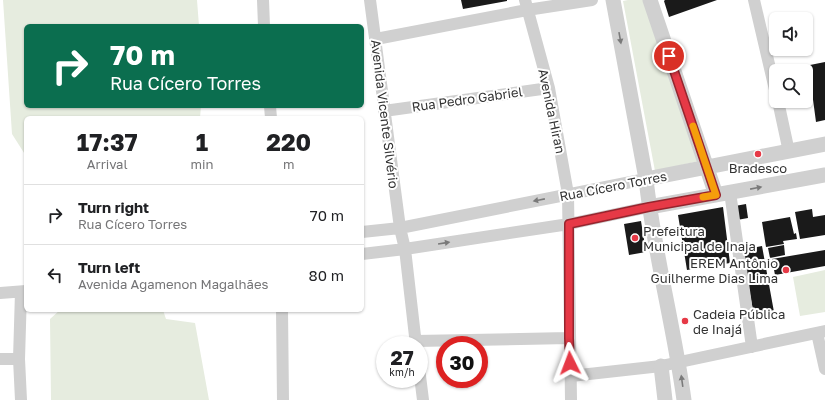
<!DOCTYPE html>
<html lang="en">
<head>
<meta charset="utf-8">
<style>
	:root { --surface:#fff; --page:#f2f2f2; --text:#202124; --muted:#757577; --line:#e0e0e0 }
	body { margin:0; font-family:"Golos Text",sans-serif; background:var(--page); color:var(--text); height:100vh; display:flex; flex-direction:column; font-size:15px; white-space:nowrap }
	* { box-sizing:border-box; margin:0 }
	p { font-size:13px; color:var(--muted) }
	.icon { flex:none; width:22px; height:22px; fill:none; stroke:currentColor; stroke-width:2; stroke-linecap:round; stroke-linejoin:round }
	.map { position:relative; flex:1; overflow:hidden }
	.drawer { position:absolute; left:24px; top:116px; width:340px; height:196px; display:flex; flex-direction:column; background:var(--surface); border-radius:6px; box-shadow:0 1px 3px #0004 }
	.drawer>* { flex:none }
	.guide { position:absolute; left:24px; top:24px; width:340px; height:84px; border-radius:6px; box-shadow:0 1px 3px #0004; background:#0b6e4f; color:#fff; overflow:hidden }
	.buttons { position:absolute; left:769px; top:12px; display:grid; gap:8px }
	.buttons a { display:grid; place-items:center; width:44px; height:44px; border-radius:6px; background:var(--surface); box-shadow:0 1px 3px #0004; font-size:20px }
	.speed { position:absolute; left:376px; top:336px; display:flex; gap:8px; font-size:20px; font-weight:700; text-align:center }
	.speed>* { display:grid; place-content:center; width:52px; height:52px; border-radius:50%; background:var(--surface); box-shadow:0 1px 3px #0004; line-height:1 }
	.speed small { font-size:10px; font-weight:400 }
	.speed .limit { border:6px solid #d22; background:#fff; color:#111 }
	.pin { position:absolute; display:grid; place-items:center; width:34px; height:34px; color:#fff; margin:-17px; border:2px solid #fff; border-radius:50%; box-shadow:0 1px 4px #0007 }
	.me { position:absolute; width:44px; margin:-22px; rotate:357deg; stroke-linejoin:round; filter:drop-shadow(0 0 3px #0008) }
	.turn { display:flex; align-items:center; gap:14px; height:84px; padding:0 20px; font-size:18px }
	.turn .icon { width:52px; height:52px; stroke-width:2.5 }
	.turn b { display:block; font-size:28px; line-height:34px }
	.eta { display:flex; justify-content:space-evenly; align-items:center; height:68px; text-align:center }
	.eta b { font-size:24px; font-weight:700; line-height:28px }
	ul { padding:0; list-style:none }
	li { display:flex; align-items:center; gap:12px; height:60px; padding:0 20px; border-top:1px solid var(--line) }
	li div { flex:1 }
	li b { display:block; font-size:15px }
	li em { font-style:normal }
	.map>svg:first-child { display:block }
</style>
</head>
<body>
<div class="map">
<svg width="825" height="400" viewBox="0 0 825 400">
	<rect width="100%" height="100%" fill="#fff"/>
	<path fill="#e6ecdf" d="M3,0H197L199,26H26V106H201L200,118H26V156L12,134Z
		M628,0H648L699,161L655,171L623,1Z
		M825,270V312L800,316L793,277Z
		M60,310H163L166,319L195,323L209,400H51L50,319Z"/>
	<path fill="#1a1a1a" d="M461,0H507V1L463,9Z
		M717,0L669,17L664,1L665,0Z
		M825,62V120L816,122L810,77L806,78V71H801L800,67Z
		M746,204L748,218L737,220L735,206Z
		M723,207L730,263L687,270L678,215Z
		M812,209L813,217L825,215V235L800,239L795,212Z
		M790,217L794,234L796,233L797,239L783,241L784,244L766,247L762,222Z
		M641,221L646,252L629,255L624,224Z
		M784,245L785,255L770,258L768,248Z
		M762,246L774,312L754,316L742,250Z
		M825,250V266L775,275L772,259Z"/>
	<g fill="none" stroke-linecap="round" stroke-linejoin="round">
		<path stroke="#d0d0d0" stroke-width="12" d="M263,0L264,26
			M370,0L400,228L405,249L416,345
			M525,0L549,88L568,194L571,400
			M754,0L776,94
			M376,39L527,10L592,0
			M778,101L789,152
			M270,106L271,118
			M384,111L549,88
			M730,192L752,347
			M362,232L400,228L646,179
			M362,254L405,249L569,224L649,207
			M0,293L26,291
			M282,310L283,400
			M817,333L825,369
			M416,341L569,338
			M0,359H19
			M419,368L423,400
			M571,376L661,366L825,331
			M21,400L19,359L21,292"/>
		<path stroke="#d0d0d0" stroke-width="15" d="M613,0L646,179C654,253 674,326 684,400
			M650,0L716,195
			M646,179L825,144
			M649,207L825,175
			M661,366L665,400"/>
	</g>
	<defs><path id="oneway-solid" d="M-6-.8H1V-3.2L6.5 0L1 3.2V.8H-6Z"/></defs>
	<g fill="#7a7a7a">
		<use href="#oneway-solid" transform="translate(620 38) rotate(80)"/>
		<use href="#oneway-solid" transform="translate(756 188) rotate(-11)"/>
		<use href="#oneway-solid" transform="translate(539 200) rotate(169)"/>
		<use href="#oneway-solid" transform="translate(444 243) rotate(-9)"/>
		<use href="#oneway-solid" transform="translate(682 381) rotate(-98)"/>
	</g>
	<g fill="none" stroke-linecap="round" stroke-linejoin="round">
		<defs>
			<path id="route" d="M570,363L569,338V224L649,207L716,195L669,56"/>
		</defs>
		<use href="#route" stroke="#96252e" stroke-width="10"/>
		<use href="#route" stroke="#e63946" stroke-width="7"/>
		<path stroke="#f59e0b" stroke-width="7" d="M693,126L716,195L703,197"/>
	</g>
	<g fill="#e63946" stroke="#fff" stroke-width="1.5">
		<circle cx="758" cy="154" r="4"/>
		<circle cx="635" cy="238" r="4"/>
		<circle cx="786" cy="270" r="4"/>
		<circle cx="685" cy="321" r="4"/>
	</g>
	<g text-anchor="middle" stroke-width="4" stroke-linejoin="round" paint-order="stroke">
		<g font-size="13" fill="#333" stroke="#fff">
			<text transform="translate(467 99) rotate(-8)" y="5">Rua Pedro Gabriel</text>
			<text transform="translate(552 111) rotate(78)" y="5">Avenida Hiran</text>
			<text transform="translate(385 114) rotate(83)" y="5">Avenida Vicente Silvério</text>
			<text transform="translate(613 186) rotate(-11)" y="5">Rua Cícero Torres</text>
		</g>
		<g font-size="13" fill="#333" stroke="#fff" text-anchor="start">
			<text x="758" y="173" text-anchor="middle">Bradesco</text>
			<text x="643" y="236">Prefeitura<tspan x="643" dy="15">Municipal de Inaja</tspan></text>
			<text x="778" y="268" text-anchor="end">EREM Antônio<tspan x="778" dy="15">Guilherme Dias Lima</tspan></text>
			<text x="693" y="319">Cadeia Pública<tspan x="693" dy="15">de Inajá</tspan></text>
		</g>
	</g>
</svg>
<div class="buttons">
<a><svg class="icon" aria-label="sound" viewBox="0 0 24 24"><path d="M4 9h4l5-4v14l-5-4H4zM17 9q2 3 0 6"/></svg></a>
<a><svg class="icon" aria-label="search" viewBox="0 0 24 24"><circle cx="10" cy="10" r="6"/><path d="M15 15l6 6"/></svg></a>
</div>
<div class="speed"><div>27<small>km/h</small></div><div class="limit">30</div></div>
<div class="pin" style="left:669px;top:56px;background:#d93025"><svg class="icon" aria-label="arrive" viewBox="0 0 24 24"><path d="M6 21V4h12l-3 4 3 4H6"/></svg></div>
<svg class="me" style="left:570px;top:363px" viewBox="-20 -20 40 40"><path d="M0-17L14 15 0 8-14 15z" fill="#e63946" stroke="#fff" stroke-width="4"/></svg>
<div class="guide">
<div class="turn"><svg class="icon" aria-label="right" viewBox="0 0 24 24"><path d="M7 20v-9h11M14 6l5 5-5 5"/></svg><div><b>70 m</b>Rua Cícero Torres</div></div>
</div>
<section class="drawer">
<div class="eta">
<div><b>17:37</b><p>Arrival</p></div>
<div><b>1</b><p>min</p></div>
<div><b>220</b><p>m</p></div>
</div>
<ul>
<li><svg class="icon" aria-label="right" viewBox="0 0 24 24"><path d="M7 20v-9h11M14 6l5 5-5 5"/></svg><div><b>Turn right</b><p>Rua Cícero Torres</p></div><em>70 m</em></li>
<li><svg class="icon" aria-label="left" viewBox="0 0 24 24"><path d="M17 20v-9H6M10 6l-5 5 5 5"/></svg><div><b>Turn left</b><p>Avenida Agamenon Magalhães</p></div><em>80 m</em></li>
</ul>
</section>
</div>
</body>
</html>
